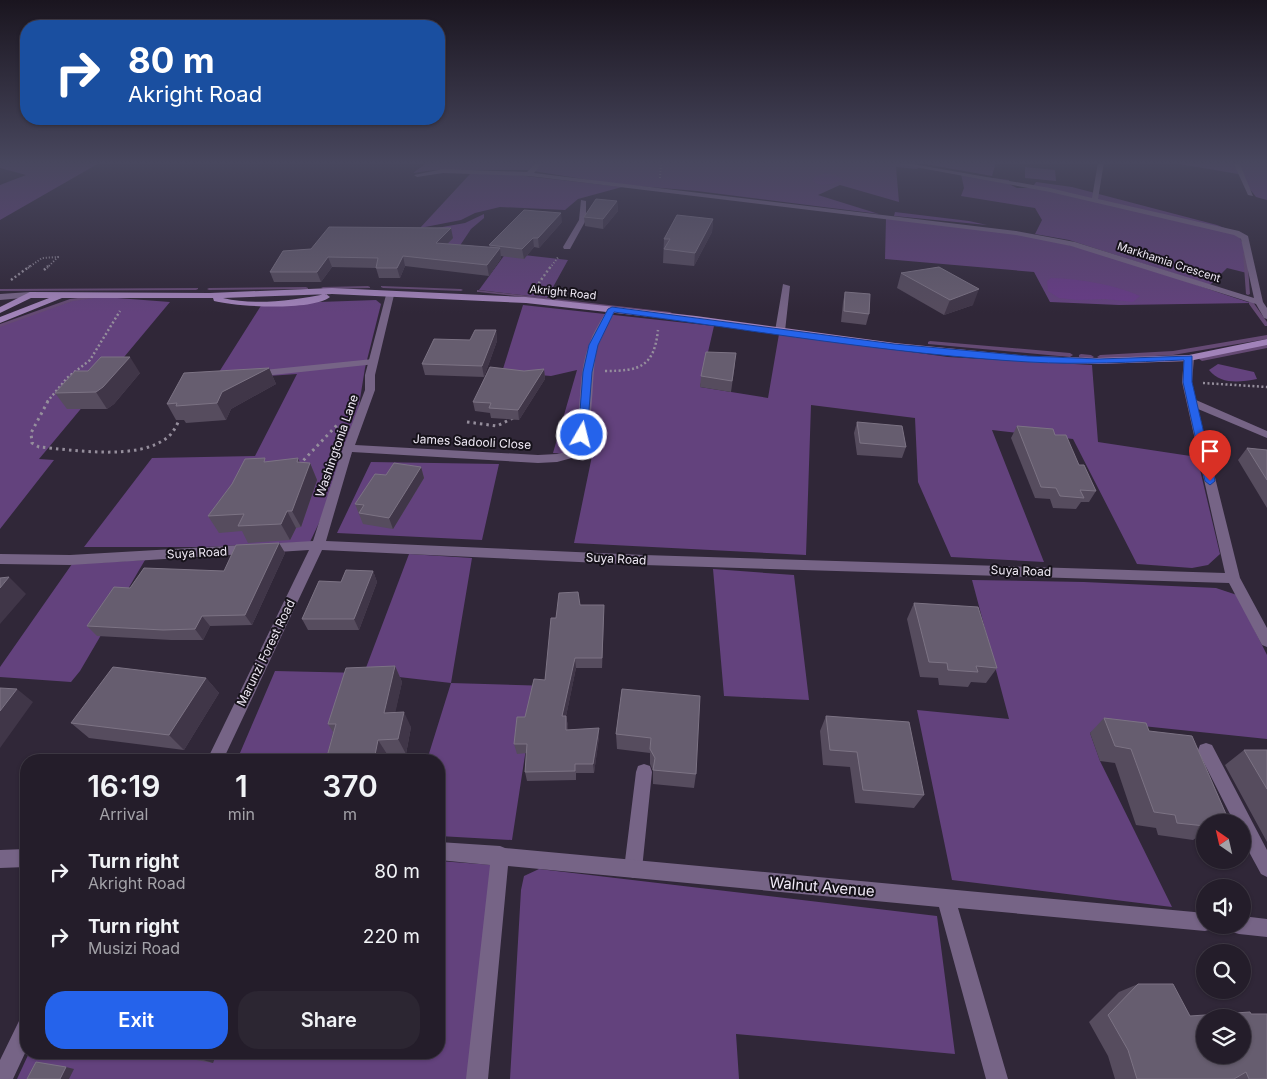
<!DOCTYPE html>
<html lang="en">
<head>
<meta charset="utf-8">
<style>
	:root { --surface:#241d2a; --page:#2c2632; --text:#f1f3f6; --muted:#a3a2a8; --line:#413b47; --accent:#2563eb }
	body { margin:0; font-family:Inter,sans-serif; background:var(--page); color:var(--text); height:100vh; display:flex; flex-direction:column; font-size:19px; white-space:nowrap }
	* { box-sizing:border-box; margin:0 }
	p { font-size:16px; color:var(--muted) }
	.icon { flex:none; width:28px; height:28px; fill:none; stroke:currentColor; stroke-width:2; stroke-linecap:round; stroke-linejoin:round }
	.map { position:relative; flex:1; overflow:hidden }
	.details { position:absolute; left:20px; top:754px; width:425px; height:305px; display:flex; flex-direction:column; background:var(--surface); border-radius:20px; box-shadow:0 1px 4px #0004,0 0 0 1px var(--line) }
	.details>* { flex:none }
	.guide { position:absolute; left:20px; top:20px; width:425px; height:105px; border-radius:20px; box-shadow:0 1px 4px #0004,0 0 0 1px var(--line); background:#1a4fa0; color:#fff; overflow:hidden }
	.needle { width:32px; rotate:326deg }
	.tools { position:absolute; left:1196px; top:814px; display:grid; gap:10px }
	.tools a { display:grid; place-items:center; width:55px; height:55px; border-radius:50%; background:var(--surface); box-shadow:0 1px 4px #0004,0 0 0 1px var(--line); font-size:25px }
	.pin { position:absolute; display:grid; place-items:center; width:42px; height:42px; color:#fff; margin:-51px -21px; border-radius:50% 50% 50% 0; rotate:-45deg; box-shadow:0 0 5px #0007 }
	.pin .icon { rotate:45deg }
	.me { position:absolute; width:55px; margin:-28px; rotate:8deg; stroke-linejoin:round; filter:drop-shadow(0 0 4px #0008) }
	.turn { display:flex; align-items:center; gap:18px; height:105px; padding:0 25px; font-size:22px }
	.turn .icon { width:65px; height:65px; stroke-width:2.5 }
	.turn b { display:block; font-size:35px; line-height:42px }
	.eta { display:flex; justify-content:space-evenly; align-items:center; height:85px; text-align:center }
	.eta b { font-size:30px; font-weight:600; line-height:35px }
	.primary-button { display:flex; gap:10px; margin-top:auto; padding:10px 25px }
	.primary-button a { flex:1; height:58px; border-radius:20px; background:var(--accent); color:#fff; font-size:20px; font-weight:600; line-height:58px; text-align:center }
	.primary-button a+a { background:var(--page); color:var(--text) }
	ul { padding:0; list-style:none }
	li { display:flex; align-items:center; gap:15px; height:65px; padding:0 25px }
	li div { flex:1 }
	li b { display:block; font-size:19px }
	li em { font-style:normal }
	.map>svg:first-child { display:block }
</style>
</head>
<body>
<div class="map">
<svg width="1267" height="1079" viewBox="0 0 1267 1079">
	<rect width="100%" height="100%" fill="#302738"/>
	<path fill="#63427d" d="M0,162H101L0,220V185L26,175L0,168Z
		M428,162H900L919,166L917,169L896,167L899,202L840,185L818,195L879,214L697,191L614,184L527,170H434L413,173Z
		M914,162H996L992,176Z
		M1168,162H1267V200L1256,197L1249,188L1244,175Z
		M1025,167L1055,170L1056,181L1025,178Z
		M499,173L622,187L578,199L565,210L500,207L475,213L461,220L420,228L470,174Z
		M961,174L1009,180V184L1017,188H1032L1036,182L1072,187L1217,225C1249,237 1242,242 1247,273L1227,268L1210,285L1069,240L1035,234L1042,220L1035,208L961,196L964,188Z
		M895,212L969,221L987,225L894,216Z
		M484,214V218L471,229L459,247L428,246L431,229L465,223Z
		M886,218C923,222 960,224 996,230C1083,243 1167,276 1251,303L1119,305L1050,302L1034,272L885,259Z
		M506,253L568,260L547,298L479,290Z
		M104,297L170,302L39,459L54,460L0,529V326L77,299Z
		M376,300L381,304L365,368L351,455L310,542L204,547H84L152,458L255,456L297,374L214,380L262,304Z
		M523,305L714,326L700,387L768,398L779,334L948,357L1092,365L1098,442L1197,457L1220,554L1208,565L1192,568L1137,564L1073,439L992,430L1044,562L951,557L918,482L915,418L811,405L806,555L574,543L592,456L553,453L577,370L551,376L502,372Z
		M1218,364L1254,372L1257,379C1240,382 1221,385 1209,370Z
		M371,462L499,464L482,540L337,533Z
		M409,554L472,558L451,683L550,686L533,703L512,840L439,836V760H427L451,683L364,673L328,760H237L275,671L364,673Z
		M145,560L80,671L71,682L0,677V667L72,564Z
		M713,569L794,575L809,700L724,696Z
		M972,580L1084,582L1216,588L1237,595L1267,655V739L1104,722L1090,733L1100,761L1172,907L952,880L917,710L1009,719Z
		M439,861L493,865L470,1079H17L29,1053L439,1052Z
		M539,869L937,916L955,1054L736,1034L739,1079H510L521,890L524,876Z"/>
	<path fill="#683c87" d="M825,173L836,175L843,180C833,184 821,188 812,181L814,177Z
		M1051,278C1081,279 1112,284 1140,296L1133,302L1105,299L1078,300L1059,298L1048,291L1047,281Z"/>
	<g fill="none" stroke-linecap="round" stroke-linejoin="round">
		<path fill="#654a74" fill-rule="evenodd" d="M1243,253L1247,254L1250,294L1248,295L1246,294Z
			M368,286L370,287V288L323,289L321,288L323,287Z
			M381,286L461,289L463,290L461,291L383,288L381,287Z
			M306,287L308,288V289L209,290L207,289L209,288Z
			M198,288V289L196,290L0,291V289Z
			M477,290L670,312L672,313L670,314L479,292H477Z
			M93,296L95,297V298L73,301L0,327V324L70,299Z
			M1249,302H1253L1267,322V326H1265L1249,304Z
			M1267,335V339L1173,355L1100,359L1097,357L1100,355L1173,351Z
			M930,341L1070,353L1073,355L1070,357L928,344V342Z
			M1267,344V348L1202,361L1199,359L1202,357Z
			M1081,354L1091,355L1094,357L1091,359L1079,357V355Z"/>
		<path stroke="#958e9c" stroke-width="2" stroke-dasharray="1 2" stroke-linecap="butt" d="M660,178L661,162
			M28,268L42,258L58,257L47,268
			M550,268L559,256"/>
		<path stroke="#958e9c" stroke-width="2.5" stroke-dasharray="2 2.5" stroke-linecap="butt" d="M44,270L48,266
			M11,280L30,266
			M536,287L551,266
			M605,371C640,371 654,367 658,330
			M1203,383L1267,387
			M47,402L67,378L90,360L120,311"/>
		<path stroke="#958e9c" stroke-width="3" stroke-dasharray="2.5 4" stroke-linecap="butt" d="M48,401L31,433L32,443L39,447C74,450 139,461 168,437C173,433 177,425 180,418
			M467,422L497,426L513,418
			M299,465L338,424"/>
		<path fill="#766486" fill-rule="evenodd" d="M783,284L790,286L785,331L780,334L775,331Z
			M373,359L376,360V364L254,377L249,374L254,371Z
			M1206,743L1212,745L1267,850V877L1261,874L1242,839V822H1234L1200,755L1198,750L1200,745Z
			M644,764L650,766L652,772L642,869L639,875L633,878L627,875L624,869L636,772L638,766Z"/>
		<path fill="#766486" fill-rule="evenodd" d="M537,162H543L534,173L1016,231L1075,242L1254,298L1241,239L1234,235L1050,192L888,162H901L1050,188L1092,198L1098,162H1104L1098,199L1239,231L1248,236L1263,302L1267,308V319L1264,318L1256,304L1071,246L1016,235L529,176L443,173L417,177L414,175L443,169L527,172Z
			M1233,162H1239L1253,196L1248,195Z
			M581,200L586,201V220L570,249H564L563,247L579,220Z
			M30,292L34,295L33,297L0,300V294Z
			M390,292L394,295L375,375V390L355,445L538,455L557,454L570,451C584,417 576,378 589,345C593,332 602,319 609,307L616,309C610,321 600,335 597,348C590,381 596,426 579,456L557,462L538,463L352,452L326,541L644,555L1225,573L1182,382L1184,358L1189,355L1194,358L1192,382L1196,400L1267,431V438L1198,409L1240,578L1267,628V647L1262,645L1229,583L644,565L322,550L223,760H207L309,550L70,565L0,564V554L70,555L313,541L343,448L365,390V375L386,295Z
			M439,842L500,846L505,848L1205,913V925H1213L1212,929L1205,931L958,908L1008,1079H986L939,907L508,866L488,1079H466L490,865L439,860Z
			M26,849V867L0,868V850Z
			M1242,916L1267,919V937L1239,934L1232,932L1230,925H1242Z
			M26,1018V1051L13,1079H0V1060L19,1021Z"/>
		<path fill="#a183b9" fill-rule="evenodd" d="M332,288L526,297L696,316L895,343L1028,356L1098,358L1189,355L1267,339V345L1189,361L1098,364L1028,362L895,349L696,322L526,303L332,294L223,298C256,306 293,300 326,294L330,297C312,311 237,307 214,301L213,298H62L0,323V317L49,298H31L0,313V307L30,292L210,293Z"/>
	</g>
	<path fill="#564c5e" d="M617,201L618,211L603,229L585,226L584,217Z
		M713,219L712,232L694,266L663,263L664,239Z
		M562,222L539,248L534,247L524,259L501,256V258L489,276L405,266L400,278H379L376,268L332,267L321,282H274L270,272L311,249L453,238L448,244L490,247L489,245Z
		M901,273L973,305L944,315L897,288Z
		M845,292L869,314L866,325L841,322L843,302Z
		M496,330L497,341L484,377L425,375L422,364L470,340Z
		M735,364L731,392L700,387L701,376Z
		M269,368L276,384L231,409L226,420L186,423L184,420H176L167,404Z
		M544,369L545,379L519,420L491,418L490,413L475,411L473,402Z
		M88,371L140,373L114,404L107,409H67L55,393Z
		M857,422L906,447L902,458L857,455L854,433Z
		M1017,426L1055,435L1079,465L1096,491L1089,502H1081L1076,509L1053,508L1050,499L1035,498L1011,438Z
		M1247,448L1267,450V508L1238,460Z
		M267,462L310,463L317,480L301,527L296,528L290,540L248,543L242,531L219,533L208,516L232,484Z
		M421,467L424,478L393,529L363,524L355,504L386,475Z
		M279,543L285,553L252,625L210,626L203,640H171L97,636L87,626L130,588L224,571Z
		M373,571L377,582L359,630H308L302,619L341,582Z
		M914,603L997,668L986,683L971,682L968,687L939,685L938,678L920,677L907,619Z
		M580,605L604,616L602,668H576L566,716L568,726V730L599,737L594,773H576V780L527,781L525,772L527,753L517,754L514,744L525,717L545,680L556,618Z
		M395,666L402,682L395,712L411,727L406,754H387L385,760H326L333,732L328,724Z
		M206,678L219,693L184,750L89,738L71,723Z
		M622,689L696,774L694,788L653,784V771L650,764V753L617,749L616,734Z
		M826,716L924,795L914,808L855,803L850,767L823,765L820,731Z
		M1104,718L1149,731L1229,821L1227,822H1205V834L1203,833L1193,840L1158,835L1156,828L1136,825L1115,763L1100,761L1090,733Z
		M1244,750H1267V842L1225,765Z
		M1138,984L1190,1016L1267,1079H1115L1108,1056L1089,1022L1119,992Z
		M153,1052H217L213,1063Z"/>
	<path fill="#403648" d="M617,201L618,211L603,229V219Z
		M561,213L562,222L539,248L538,238Z
		M713,219L712,232L694,266L695,253Z
		M451,228L453,238L438,253L436,243Z
		M533,238L534,247L524,259L522,249Z
		M500,248L501,258L489,276L487,265Z
		M403,256L405,266L400,278L397,268Z
		M328,257L332,267L321,282L317,272Z
		M979,289L973,305L944,315L950,300Z
		M496,330L497,341L484,377L482,366Z
		M130,357L140,373L114,404L107,409L96,392Z
		M269,368L276,384L231,409L226,420L217,403L222,392Z
		M544,369L545,379L519,420L518,410Z
		M298,458L305,475L310,463L317,480L301,527L292,511Z
		M421,467L424,478L393,529L389,518Z
		M287,511L296,528L290,540L281,524Z
		M279,543L285,553L252,625L245,615Z
		M373,571L377,582L359,630L354,619Z
		M9,577L26,594L0,624V588Z
		M604,605V616L602,668V658Z
		M202,616L210,626L203,640L195,629Z
		M575,658L576,668L564,726L562,716Z
		M395,666L402,682L392,728L384,713Z
		M206,678L219,693L184,750L169,735Z
		M17,689L33,702L0,748V711Z
		M404,712L411,727L406,754L398,739Z
		M566,716L568,726L567,739L566,730Z
		M599,728V737L594,773L593,764Z
		M378,740L387,754L385,760H374Z
		M196,1052H217L213,1063L194,1057Z
		M66,1067L74,1069L69,1079H60Z"/>
	<path fill="#665d6f" stroke="#7c7384" fill-rule="evenodd" d="M596,199L617,201L603,219L584,217Z
		M524,210L561,213L538,238H533L522,249L489,245Z
		M677,215L713,219L695,253L664,249L670,239H664Z
		M329,227L451,228L436,243L500,248L487,265L403,256L397,268H376L378,258L328,257L317,272H270L283,251L311,249Z
		M939,267L979,289L950,300L901,273Z
		M845,292L870,294L869,314L844,311Z
		M475,330H496L482,366L422,364L434,339L470,340Z
		M706,352L736,353L732,381L701,376Z
		M101,357H130L103,387L96,392L55,393L75,371H88Z
		M490,367L524,371L544,369L518,410L489,408L491,403L473,402Z
		M269,368L222,392L217,403L176,406L177,403L167,404L184,373Z
		M857,422L902,426L906,447L860,443Z
		M1017,426L1053,429L1055,435H1066L1079,465H1084L1096,491L1080,490L1084,498L1060,496L1056,488L1041,487Z
		M1247,448L1267,450V480Z
		M265,458L264,462L298,458L297,462L310,463L292,511H287L281,524L238,526L244,514L208,516L232,484L245,459Z
		M394,463L421,467L389,518L359,513L364,505L355,504L375,474L386,475Z
		M279,543L245,615L202,616L195,629L163,630L87,626L114,587L130,588L144,568L224,571L236,545Z
		M346,570L373,571L354,619H302L319,581L341,582Z
		M9,577L0,588V578Z
		M578,592L580,605H604L602,658H575L562,716H566V730L599,728L593,764H575V771L525,772L527,744H514L517,717H525L534,679L545,680L551,618H556L559,593Z
		M914,603L978,607L997,668L976,666L978,672L948,670L947,663L929,662Z
		M395,666L384,713L404,712L398,739L378,740L374,760H326L336,724H328L346,668Z
		M113,667L206,678L169,735L71,723Z
		M0,688L17,689L0,711Z
		M622,689L700,696L696,774L653,770L655,758L650,749L651,738L616,734Z
		M826,716L909,722L924,795L863,790L857,752L830,750Z
		M1104,718L1146,723L1149,731L1192,736L1229,821L1210,818L1211,822H1205V826L1177,823L1175,815L1154,812L1131,749L1115,746Z
		M1244,750H1267V789Z
		M1138,984H1173L1190,1016L1250,1012L1251,1014H1267V1079H1249L1246,1072L1234,1079H1137L1128,1050L1108,1015ZM1205,1018H1242V1055H1205Z
		M169,1052H196L194,1057Z
		M36,1062L66,1067L60,1079H27Z"/>
	<linearGradient id="sky" x2="0" y2="1"><stop stop-color="#1a151f"/><stop offset="0.52" stop-color="#48475e"/><stop offset="1" stop-color="#48475e" stop-opacity="0"/></linearGradient>
	<rect width="1267" height="313" fill="url(#sky)"/>
	<path fill="#2563eb" stroke="#184099" d="M612,307L894,344L1028,356L1098,359L1192,356V382L1215,481L1210,485L1205,481L1183,382L1184,360C1132,362 1081,365 1029,362C890,354 752,330 614,312L598,345L592,372L587,435L578,437L583,372L589,345L608,309Z"/>
	<g text-anchor="middle" stroke-width="4" stroke-linejoin="round" paint-order="stroke">
		<g font-size="11" fill="#f0eaf6" stroke="#16121a">
			<text transform="translate(1169 262) rotate(18)" y="4">Markhamia Crescent</text>
			<text transform="translate(563 292) rotate(6)" y="4">Akright Road</text>
		</g>
		<g font-size="12" fill="#f0eaf6" stroke="#16121a">
			<text transform="translate(472 442) rotate(3)" y="4">James Sadooli Close</text>
			<text transform="translate(337 446) rotate(-71)" y="4">Washingtonia Lane</text>
			<text transform="translate(197 553) rotate(-3)" y="4">Suya Road</text>
			<text transform="translate(616 559) rotate(3)" y="4">Suya Road</text>
			<text transform="translate(1021 571) rotate(2)" y="4">Suya Road</text>
			<text transform="translate(266 653) rotate(-64)" y="4">Marunzi Forest Road</text>
		</g>
		<g font-size="15" fill="#f0eaf6" stroke="#16121a">
			<text transform="translate(822 887) rotate(5)" y="5">Walnut Avenue</text>
		</g>
	</g>
</svg>
<div class="tools">
<a><svg class="needle" viewBox="-14 -14 28 28"><path d="M0-13l5 13h-10z" fill="#e53935"/><path d="M0 13l5-13h-10z" fill="#a3a2a8"/></svg></a>
<a><svg class="icon" aria-label="sound" viewBox="0 0 24 24"><path d="M4 9h4l5-4v14l-5-4H4zM17 9q2 3 0 6"/></svg></a>
<a><svg class="icon" aria-label="search" viewBox="0 0 24 24"><circle cx="10" cy="10" r="6"/><path d="M15 15l6 6"/></svg></a>
<a><svg class="icon" aria-label="layers" viewBox="0 0 24 24"><path d="M12 4l9 5-9 5-9-5zM3 14l9 5 9-5"/></svg></a>
</div>
<div class="pin" style="left:1210px;top:481px;background:#d93025"><svg class="icon" aria-label="arrive" viewBox="0 0 24 24"><path d="M6 21V4h12l-3 4 3 4H6"/></svg></div>
<svg class="me" style="left:582px;top:435px" viewBox="-20 -20 40 40"><circle r="17" fill="#2563eb" stroke="#fff" stroke-width="3"/><path d="M0-11L8 9 0 5-8 9z" fill="#fff"/></svg>
<div class="guide">
<div class="turn"><svg class="icon" aria-label="right" viewBox="0 0 24 24"><path d="M7 20v-9h11M14 6l5 5-5 5"/></svg><div><b>80 m</b>Akright Road</div></div>
</div>
<section class="details">
<div class="eta">
<div><b>16:19</b><p>Arrival</p></div>
<div><b>1</b><p>min</p></div>
<div><b>370</b><p>m</p></div>
</div>
<ul>
<li><svg class="icon" aria-label="right" viewBox="0 0 24 24"><path d="M7 20v-9h11M14 6l5 5-5 5"/></svg><div><b>Turn right</b><p>Akright Road</p></div><em>80 m</em></li>
<li><svg class="icon" aria-label="right" viewBox="0 0 24 24"><path d="M7 20v-9h11M14 6l5 5-5 5"/></svg><div><b>Turn right</b><p>Musizi Road</p></div><em>220 m</em></li>
</ul>
<div class="primary-button"><a>Exit</a><a>Share</a></div>
</section>
</div>
</body>
</html>
